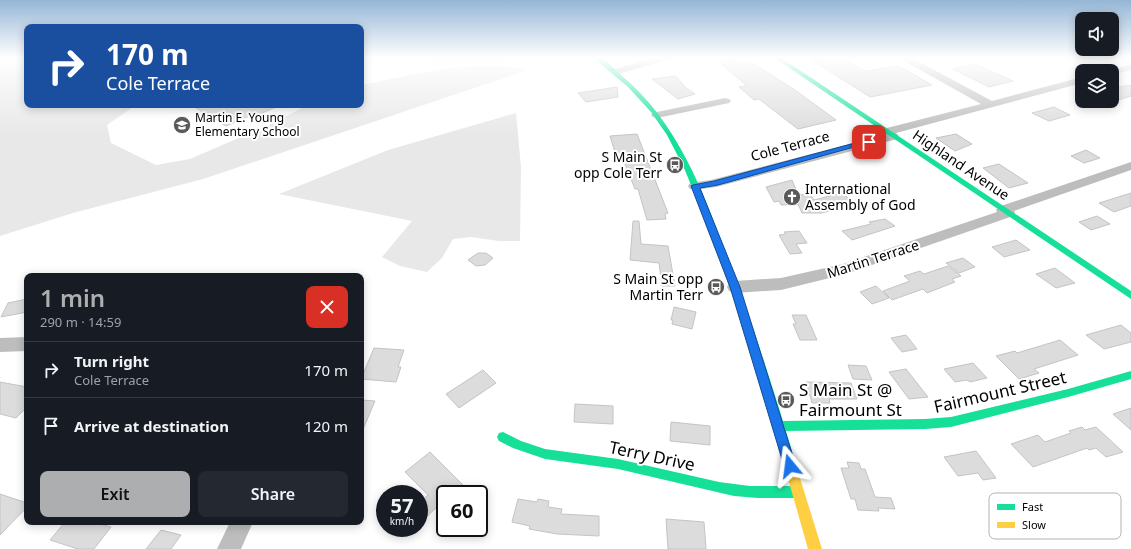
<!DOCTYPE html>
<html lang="en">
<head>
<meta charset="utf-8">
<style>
	:root { --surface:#171b24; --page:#242831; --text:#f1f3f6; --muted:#9ea1a6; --line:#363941; --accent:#adaeaf }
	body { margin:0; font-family:"Noto Sans",sans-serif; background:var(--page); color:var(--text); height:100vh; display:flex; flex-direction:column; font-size:15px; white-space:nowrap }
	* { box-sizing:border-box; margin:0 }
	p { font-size:13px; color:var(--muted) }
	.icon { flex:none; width:22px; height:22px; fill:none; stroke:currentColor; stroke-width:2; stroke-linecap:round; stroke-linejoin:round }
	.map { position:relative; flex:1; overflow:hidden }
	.drawer { position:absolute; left:24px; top:273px; width:340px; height:252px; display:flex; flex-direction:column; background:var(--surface); border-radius:8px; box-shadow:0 2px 10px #0003 }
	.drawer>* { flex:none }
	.guide { position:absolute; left:24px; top:24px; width:340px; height:84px; border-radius:8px; box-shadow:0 2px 10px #0003; background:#1a4fa0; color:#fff; overflow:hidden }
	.tools { position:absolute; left:1075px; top:12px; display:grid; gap:8px }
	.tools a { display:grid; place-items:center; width:44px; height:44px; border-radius:8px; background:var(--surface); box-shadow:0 2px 10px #0003; font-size:20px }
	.speed { position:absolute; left:376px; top:485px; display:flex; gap:8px; font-size:20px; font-weight:700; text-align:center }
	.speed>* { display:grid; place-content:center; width:52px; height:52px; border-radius:50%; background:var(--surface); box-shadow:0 2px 10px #0003; line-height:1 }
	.speed small { font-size:10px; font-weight:400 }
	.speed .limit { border:2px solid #111; border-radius:6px; background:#fff; color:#111 }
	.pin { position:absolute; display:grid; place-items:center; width:34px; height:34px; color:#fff; margin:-17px; border-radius:8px; box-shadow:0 2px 6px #0006 }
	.me { position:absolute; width:44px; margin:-22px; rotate:344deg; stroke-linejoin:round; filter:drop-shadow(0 0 3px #0008) }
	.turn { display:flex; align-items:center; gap:14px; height:84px; padding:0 16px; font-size:18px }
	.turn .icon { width:52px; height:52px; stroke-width:2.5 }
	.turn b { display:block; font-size:28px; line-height:34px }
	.round { display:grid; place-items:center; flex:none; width:42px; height:42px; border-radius:8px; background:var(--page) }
	.head { display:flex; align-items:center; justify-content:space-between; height:68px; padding:0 16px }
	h1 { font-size:24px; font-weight:600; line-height:30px; color:var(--accent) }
	.action { display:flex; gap:8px; margin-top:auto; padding:8px 16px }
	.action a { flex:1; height:46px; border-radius:8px; background:var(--accent); color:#111; font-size:16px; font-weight:600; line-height:46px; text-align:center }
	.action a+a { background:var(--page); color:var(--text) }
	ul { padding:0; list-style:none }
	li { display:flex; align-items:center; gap:12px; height:56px; padding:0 16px; border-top:1px solid var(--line) }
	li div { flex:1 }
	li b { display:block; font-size:15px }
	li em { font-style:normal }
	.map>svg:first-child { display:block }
</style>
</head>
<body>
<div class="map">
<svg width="1131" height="549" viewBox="0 0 1131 549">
	<rect width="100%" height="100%" fill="#fff"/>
	<path fill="#e8e8e8" d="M0,57H27V105H136L107,125L111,143L156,165L190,159L269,125L308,105H361V85C415,75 473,58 528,70L203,179L73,213L0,236Z
		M435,57H507L508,62L434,65Z
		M516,113L521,167L520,241H499L471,237L453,239L442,258L427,272L400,266L382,257L412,221L279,194L388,150Z"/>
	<path fill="#dcdcdc" stroke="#c4c4c4" d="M807,57H839L865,71L899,66L932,85L870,97Z
		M732,58L738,62L748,60L795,90L836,120L798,129L759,99L754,100L739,87L747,86L718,61Z
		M975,64L1013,81L989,87L953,69Z
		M676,76L685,87L695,94L678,99L652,79Z
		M1131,85V96L1112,102V88Z
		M617,87L618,97L586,102L578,93Z
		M191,105H281L255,116L252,115L226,126Z
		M1054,107L1070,115L1049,121L1032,113Z
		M637,134L668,213L665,214L666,219L647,220L638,189H635L623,159H617L610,136Z
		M956,134L972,144L955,151L936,138Z
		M1086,150L1100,158L1084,163L1071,156Z
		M999,164L1028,183L1009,188L983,168Z
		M792,180L798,195L810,194L814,200L841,193L855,203L822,213H802L798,204L781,205L779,201L774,202L766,187Z
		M1131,193V206L1114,212L1099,203Z
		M1097,216L1110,224L1091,230L1079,222Z
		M885,219L895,226L852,240L842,231L871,224L869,222Z
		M633,221H639L641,244L668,246L675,286H662L659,263L630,260Z
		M799,231L807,243L796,244L802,253L790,254L779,235L786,234L784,232Z
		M1016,240L1030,250L1004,257L992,247Z
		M478,253H486L493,258L485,265L476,266L468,260Z
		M963,258L975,267L959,273L946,263Z
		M948,266L961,276L952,279L955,282L927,293L923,289L892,300L883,291L910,281L904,276L920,271L924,274Z
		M1055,268L1075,283L1056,288L1036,274Z
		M876,286L889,298L872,304L860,292Z
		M27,299V312L1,317L8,303Z
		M674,307L696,312L692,329L672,324L673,320H671Z
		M792,315H806L817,340H800L793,324H796Z
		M1121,325L1131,333V342L1104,349L1086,335Z
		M906,335L917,349L902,352L891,338Z
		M1060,340L1078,355L1034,369L1039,373L1019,379L996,356L1015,351L1017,353Z
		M374,348L404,350L398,367H401L396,382L361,379Z
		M973,363L987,378L970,382L967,380L955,382L944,369Z
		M848,365L866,366L872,380L853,379Z
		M906,369L928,397L909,399L889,372Z
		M483,370L496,383L459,408L446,394Z
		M0,382L27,387V407L16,418L0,414Z
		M806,382L851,383L857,399H829L830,403H812Z
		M361,400L375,401L361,434Z
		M575,404L613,406V424L574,422Z
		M1131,408V430L1113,414Z
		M671,422L710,426V445L670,441Z
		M1082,427L1085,430L1096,427L1123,452L1106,457L1096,448L1089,450L1087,448L1033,467L1011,444L1038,435L1045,442L1071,433L1069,431Z
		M976,451L996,478L983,480L978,473L958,476L944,457Z
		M430,452L472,494H445V514L438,506L425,518L419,511V503L428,495L405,472Z
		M847,462L859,463L861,469H865L875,497L891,498L895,509L878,508L879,511L858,510L855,499H851L841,468H849Z
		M0,494L27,503V507L0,535Z
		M518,499L537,502L538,499L549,501L548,507L562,509L561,514L599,516V536L557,534L529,529L530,526L512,522Z
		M666,519L704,522L706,549H668Z
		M65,522H92L111,527L94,549H78L50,540Z
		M161,530L181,535L171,549H146Z"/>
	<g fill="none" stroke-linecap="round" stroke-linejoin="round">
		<path fill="#bdbdbd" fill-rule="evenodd" d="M656,57H672L671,59L615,75L610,72L611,70Z
			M897,57H910L992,101L1082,77V83L896,133L899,136L897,139L716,187L695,190L690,189L688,186L690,183L711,180L884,135L881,132L883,129L981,104Z
			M1131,64V70L1112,75V71H1108Z
			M725,98L729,99L731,101L729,103L657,118L653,117L651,115L653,113L657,112Z
			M1131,162V170L1014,211L1015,213L1013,216L846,274L781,290L735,293L729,291L727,287L729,283L735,281L781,278L843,264L997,212L996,210L998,207Z
			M27,337V351L0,352V338Z
			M230,522H253L241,549H217Z"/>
		<path fill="#16e098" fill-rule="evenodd" d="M592,57C604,57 614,68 622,76C678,123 703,191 727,257C748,311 766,366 783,421L925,419L951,417L1068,389L1131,371V379L1068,397L951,427L925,429L786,431L799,475L797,479L793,481L789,479L737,308L705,219L684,168L667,135L651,112L628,87Z
			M773,57H780L1131,291V299Z
			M503,432L521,441L545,449L618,459L719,482L750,486H798L802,488L804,492L802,496L798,498H758L734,496L618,469L545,459L513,448L499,441L497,437L499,433Z"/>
		<path fill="#ffcf43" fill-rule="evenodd" d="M793,469L797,471L799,475L822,549H808L787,475L789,471Z"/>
	</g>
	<linearGradient id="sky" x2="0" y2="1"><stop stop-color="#95b6d6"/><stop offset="0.43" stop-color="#fff"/><stop offset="1" stop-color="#fff" stop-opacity="0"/></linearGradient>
	<rect width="1131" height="134" fill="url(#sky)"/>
	<path fill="#1a73e8" stroke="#114b97" d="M866,140L872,142L718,185L700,188L740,287L796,466L794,470L790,471L786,470L784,466L730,287L691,186L693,185L714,181Z"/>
	<defs>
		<symbol id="school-disc" viewBox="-11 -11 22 22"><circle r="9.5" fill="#595959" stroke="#fff"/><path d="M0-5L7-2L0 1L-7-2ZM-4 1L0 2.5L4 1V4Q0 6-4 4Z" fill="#fff"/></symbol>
		<symbol id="bus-disc" viewBox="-11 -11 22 22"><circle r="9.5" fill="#595959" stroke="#fff"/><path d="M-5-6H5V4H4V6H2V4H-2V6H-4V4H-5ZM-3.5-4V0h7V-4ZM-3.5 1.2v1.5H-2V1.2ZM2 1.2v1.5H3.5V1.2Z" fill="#fff"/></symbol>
		<symbol id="church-disc" viewBox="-11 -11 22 22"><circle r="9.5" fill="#595959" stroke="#fff"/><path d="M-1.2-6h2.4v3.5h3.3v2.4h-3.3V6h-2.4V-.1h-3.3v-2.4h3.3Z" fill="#fff"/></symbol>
	</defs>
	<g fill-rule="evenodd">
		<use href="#school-disc" x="172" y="115" width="20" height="20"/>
		<use href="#bus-disc" x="665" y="155" width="20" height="20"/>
		<use href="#church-disc" x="782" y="187" width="20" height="20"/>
		<use href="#bus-disc" x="706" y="277" width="20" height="20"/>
		<use href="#bus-disc" x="776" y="390" width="20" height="20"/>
	</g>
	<g text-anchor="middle" stroke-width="4" stroke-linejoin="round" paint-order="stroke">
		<g font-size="12" fill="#000" stroke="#fff" text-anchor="start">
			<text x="195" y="122">Martin E. Young<tspan x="195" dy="14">Elementary School</tspan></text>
		</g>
		<g font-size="14" fill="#000" stroke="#fff">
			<text transform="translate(790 146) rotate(-15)" y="5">Cole Terrace</text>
			<text transform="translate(961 165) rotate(34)" y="5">Highland Avenue</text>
			<text transform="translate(873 259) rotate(-18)" y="5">Martin Terrace</text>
		</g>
		<g font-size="14" fill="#000" stroke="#fff" text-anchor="end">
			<text x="662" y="162">S Main St<tspan x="662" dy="16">opp Cole Terr</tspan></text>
			<text x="805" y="194" text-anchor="start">International<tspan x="805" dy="16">Assembly of God</tspan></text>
			<text x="703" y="284">S Main St opp<tspan x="703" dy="16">Martin Terr</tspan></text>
		</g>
		<g font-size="17" fill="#000" stroke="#fff" text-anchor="start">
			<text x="799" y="396">S Main St @<tspan x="799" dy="20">Fairmount St</tspan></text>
		</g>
		<g font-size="17" fill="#000" stroke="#fff">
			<text transform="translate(1000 392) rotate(-13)" y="6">Fairmount Street</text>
			<text transform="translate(652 456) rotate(12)" y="6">Terry Drive</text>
		</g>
	</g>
	<rect x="989" y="493" width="132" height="46" rx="6" fill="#fff" stroke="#b2b2b2" stroke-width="1"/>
	<rect x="997" y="504" width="18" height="6" fill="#16e098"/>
	<rect x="997" y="522" width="18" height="6" fill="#ffcf43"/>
	<g font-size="11" fill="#000">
		<text x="1022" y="511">Fast</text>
		<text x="1022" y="529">Slow</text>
	</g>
</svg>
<div class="tools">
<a><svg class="icon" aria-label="sound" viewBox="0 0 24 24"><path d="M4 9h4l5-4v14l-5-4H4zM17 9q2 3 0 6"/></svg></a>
<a><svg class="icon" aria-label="layers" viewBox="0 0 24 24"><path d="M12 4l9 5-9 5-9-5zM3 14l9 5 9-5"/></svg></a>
</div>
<div class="speed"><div>57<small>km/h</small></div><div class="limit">60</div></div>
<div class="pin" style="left:869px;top:142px;background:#d93025"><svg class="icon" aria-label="arrive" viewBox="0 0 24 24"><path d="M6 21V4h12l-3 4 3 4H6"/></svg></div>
<svg class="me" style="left:790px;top:466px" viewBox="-20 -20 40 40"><path d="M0-17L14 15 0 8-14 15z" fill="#1a73e8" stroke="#fff" stroke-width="4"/></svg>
<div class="guide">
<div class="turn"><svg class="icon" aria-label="right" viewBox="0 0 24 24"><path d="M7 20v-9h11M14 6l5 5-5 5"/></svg><div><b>170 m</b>Cole Terrace</div></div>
</div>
<section class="drawer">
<div class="head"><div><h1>1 min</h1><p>290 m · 14:59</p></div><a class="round" style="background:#d93025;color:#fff"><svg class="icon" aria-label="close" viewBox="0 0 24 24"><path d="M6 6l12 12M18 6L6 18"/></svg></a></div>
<ul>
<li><svg class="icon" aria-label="right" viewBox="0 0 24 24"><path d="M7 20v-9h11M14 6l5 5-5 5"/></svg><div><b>Turn right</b><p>Cole Terrace</p></div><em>170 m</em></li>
<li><svg class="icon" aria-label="arrive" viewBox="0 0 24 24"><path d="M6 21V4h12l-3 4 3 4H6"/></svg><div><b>Arrive at destination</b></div><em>120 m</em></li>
</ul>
<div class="action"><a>Exit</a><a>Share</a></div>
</section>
</div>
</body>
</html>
